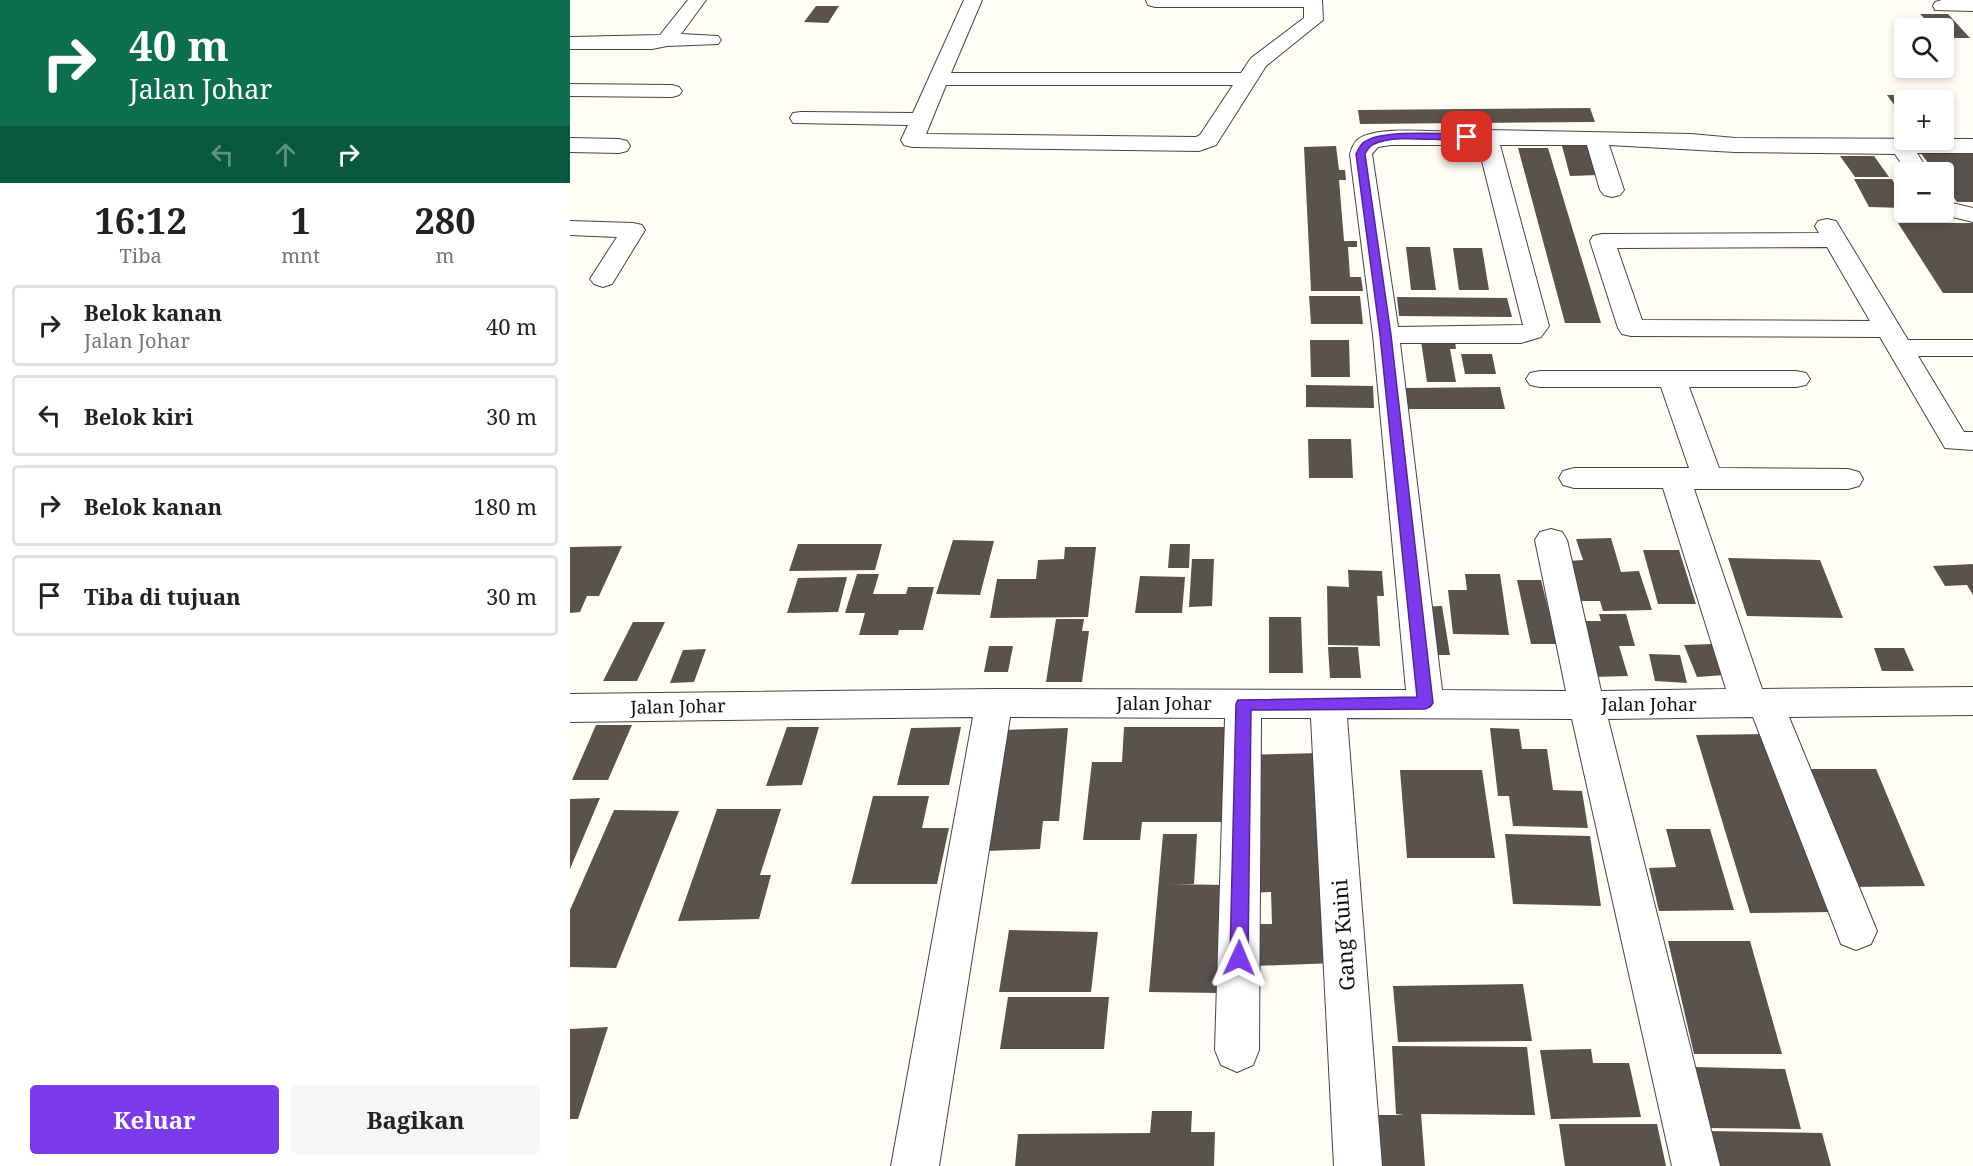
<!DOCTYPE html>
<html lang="id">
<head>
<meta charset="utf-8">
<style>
	:root { --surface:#fff; --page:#f6f6f6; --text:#222; --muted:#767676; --line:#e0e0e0; --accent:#7c3aed }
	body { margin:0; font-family:"Noto Serif",serif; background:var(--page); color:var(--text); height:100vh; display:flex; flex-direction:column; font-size:22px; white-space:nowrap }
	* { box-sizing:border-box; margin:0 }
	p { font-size:20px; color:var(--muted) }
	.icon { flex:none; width:33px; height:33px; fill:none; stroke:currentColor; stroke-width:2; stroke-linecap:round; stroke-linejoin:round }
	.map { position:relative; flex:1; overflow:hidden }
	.side { display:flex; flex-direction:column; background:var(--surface); width:570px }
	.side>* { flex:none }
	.top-card { background:#0b6e4f; color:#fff; overflow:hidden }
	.fabs { position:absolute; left:1324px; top:18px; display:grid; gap:12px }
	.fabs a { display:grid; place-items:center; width:60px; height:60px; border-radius:6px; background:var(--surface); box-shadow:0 3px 9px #0003; font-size:30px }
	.pin { position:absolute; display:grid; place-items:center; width:51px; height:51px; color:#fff; margin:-26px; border-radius:12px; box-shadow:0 3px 9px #0006 }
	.me { position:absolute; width:66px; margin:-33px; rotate:1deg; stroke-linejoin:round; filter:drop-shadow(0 0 4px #0008) }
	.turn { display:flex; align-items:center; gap:21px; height:126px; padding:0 30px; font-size:27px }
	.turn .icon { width:78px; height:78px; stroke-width:2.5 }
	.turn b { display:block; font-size:42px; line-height:51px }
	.lanes { display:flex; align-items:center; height:57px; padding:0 30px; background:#0003; justify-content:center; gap:30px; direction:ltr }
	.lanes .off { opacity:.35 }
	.eta { display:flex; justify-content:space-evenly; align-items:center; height:102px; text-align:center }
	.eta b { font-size:36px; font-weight:700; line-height:42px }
	.button { display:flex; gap:12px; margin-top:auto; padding:12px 30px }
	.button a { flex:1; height:69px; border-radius:6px; background:var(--accent); color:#fff; font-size:24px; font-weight:700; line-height:69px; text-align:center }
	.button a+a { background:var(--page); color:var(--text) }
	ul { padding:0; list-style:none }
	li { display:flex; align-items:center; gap:18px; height:81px; margin:0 12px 9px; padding:0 18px; border:3px solid var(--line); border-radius:6px }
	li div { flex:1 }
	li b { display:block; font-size:22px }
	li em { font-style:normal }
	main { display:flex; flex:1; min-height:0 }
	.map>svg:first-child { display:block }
</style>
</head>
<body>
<main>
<section class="side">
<div class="top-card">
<div class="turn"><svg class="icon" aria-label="right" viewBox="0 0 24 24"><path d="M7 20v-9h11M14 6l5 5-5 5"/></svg><div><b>40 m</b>Jalan Johar</div></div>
<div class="lanes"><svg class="icon off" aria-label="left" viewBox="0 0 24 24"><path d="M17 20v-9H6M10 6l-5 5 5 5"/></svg><svg class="icon off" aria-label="ahead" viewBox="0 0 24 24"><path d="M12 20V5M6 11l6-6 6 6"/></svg><svg class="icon" aria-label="right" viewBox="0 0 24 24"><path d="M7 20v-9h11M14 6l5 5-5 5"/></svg></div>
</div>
<div class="eta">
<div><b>16:12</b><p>Tiba</p></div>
<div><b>1</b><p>mnt</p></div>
<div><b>280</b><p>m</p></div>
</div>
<ul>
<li><svg class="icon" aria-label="right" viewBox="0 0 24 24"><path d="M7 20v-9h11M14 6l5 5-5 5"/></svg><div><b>Belok kanan</b><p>Jalan Johar</p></div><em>40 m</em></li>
<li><svg class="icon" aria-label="left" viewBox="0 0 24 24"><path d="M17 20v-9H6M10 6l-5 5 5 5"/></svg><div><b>Belok kiri</b></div><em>30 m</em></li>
<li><svg class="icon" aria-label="right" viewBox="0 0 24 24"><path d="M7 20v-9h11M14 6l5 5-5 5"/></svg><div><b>Belok kanan</b></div><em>180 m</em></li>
<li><svg class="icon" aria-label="arrive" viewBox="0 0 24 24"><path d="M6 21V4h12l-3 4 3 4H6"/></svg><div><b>Tiba di tujuan</b></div><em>30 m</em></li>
</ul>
<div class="button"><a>Keluar</a><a>Bagikan</a></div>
</section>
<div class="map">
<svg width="1403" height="1166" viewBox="0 0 1403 1166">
	<rect width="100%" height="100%" fill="#fffdf5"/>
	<path fill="#5a524d" d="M246,6H269L258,23L234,22Z
		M1350,14H1378L1400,38H1374V28H1353L1348,22H1358Z
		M1317,95H1346L1350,100H1335V120Z
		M1020,108L1025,122L790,124L788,110Z
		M991,142H1018L1029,175L1000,176Z
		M766,146L769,170H775L776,180H769L774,241H787V247H778L780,277H791L793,291H741L734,147Z
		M948,148H978L1031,323H995Z
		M1349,151H1403V202H1387L1374,184V172H1365Z
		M1270,156H1304L1319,177H1285Z
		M1284,179H1322L1325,185L1335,186V208L1299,207Z
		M1328,223H1403V293H1373Z
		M836,247H860L866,290H841Z
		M883,248H912L919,290H889Z
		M739,296H790L793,324H741Z
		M827,297L937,298L942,317L829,316Z
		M740,340H779L780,377H741Z
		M851,341H885L886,349H880L886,382H857Z
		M891,354H922L926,374H895Z
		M736,385L803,386L804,408L736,407Z
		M930,387L935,409H838L835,388Z
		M738,439H781L783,478H739Z
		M1041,538L1051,572L1069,571L1082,610L1033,611L1030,601H1010L999,561L1013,560L1006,539Z
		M383,540L424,541L410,595L366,594Z
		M228,544H312L305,570L219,571Z
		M600,544H620L619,568H598Z
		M52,546L29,596H17L10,612L0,613V547Z
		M495,547H526L518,617L420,618L427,579H466L468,560L494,559Z
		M1073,550H1109L1126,604H1088Z
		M1158,558L1250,560L1273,618L1177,616Z
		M622,559H644L642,606L619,607Z
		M1403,564V595L1397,585L1375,586L1363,566Z
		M778,570L812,571L814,596H807L810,646L758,645L757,586L779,587Z
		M287,574H309L303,594H336L338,587H364L353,630H329L328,635H289L295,613H275Z
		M895,574H930L939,635L883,634L878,590H897Z
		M570,576L615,577L612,613H565Z
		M277,577L268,612L217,613L228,578Z
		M947,580H971L987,644H961Z
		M872,606L880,655H855L848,607Z
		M1029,614H1056L1065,646H1049L1058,676L1023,677L1008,621H1031Z
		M699,617H731L733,673H699Z
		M486,619H514L512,631H519L512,682H476Z
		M63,622H95L67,681H33Z
		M1142,644L1155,675L1127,677L1114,645Z
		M419,646H443L438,672H414Z
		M758,647H788L791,678H760Z
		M1304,648H1334L1344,671H1312Z
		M136,649L124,682L100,683L113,650Z
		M1079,654L1110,655L1117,683L1085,681Z
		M26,725H62L38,780H2Z
		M217,727H249L232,785L196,786Z
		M391,727L379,785H327L341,728Z
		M554,727H661L658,822H572L570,840H513L522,762H552Z
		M498,728L489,821H473L470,849L416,851L432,730Z
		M920,728L949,729L952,749H977L983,790L1012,791L1018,828L943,826L939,796H928Z
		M1199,734L1262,912L1180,913L1126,735Z
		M751,753L765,963L684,966V924H702L701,892L677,893L675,755Z
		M1236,769H1306L1355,886L1281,887Z
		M830,770H912L925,858H837Z
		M303,796H359L352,828H379L367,884H281Z
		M30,798L0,869V799Z
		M147,809H211L190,875H201L189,919L108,921Z
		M44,810L109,811L46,968L0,967V910Z
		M1096,829H1140L1164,910L1089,911L1079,868L1106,867Z
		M593,834H627L624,884H600L653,885L648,993L579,992Z
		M935,834L1020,836L1031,906L943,904Z
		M439,930L528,932L521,992H429Z
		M1098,941H1180L1212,1054H1124Z
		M953,984L962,1041L828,1042L823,986Z
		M438,997H539L534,1049H430Z
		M38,1027L8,1119H0V1029Z
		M822,1046L957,1047L965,1115L851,1114L855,1166H801L798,1115H834L826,1114Z
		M1021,1049L1023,1063H1059L1071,1117L981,1119L970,1050Z
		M1123,1067L1215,1069L1231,1129L1136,1128Z
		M582,1111H622L621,1132H645L644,1166H445L448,1134L580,1133Z
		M989,1124H1087L1096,1166H995Z
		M1136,1131L1252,1133L1261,1166H1144Z"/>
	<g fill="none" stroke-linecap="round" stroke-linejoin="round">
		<defs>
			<path id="minor" d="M118,0H136L111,34L148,36L151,40L148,44L97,46L82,49H0V37L90,35Z
				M394,0H412L381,73H671L681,58L734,18V7H585L578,5L576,0H752L753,20L696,66L646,145L629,151L342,147L334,145L331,140L338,125L223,123L220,118L223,113L231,112L343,113ZM376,85H663L630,135L626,137L356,134Z
				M1372,0H1403V11L1365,10L1363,6L1365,2Z
				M0,84L102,85L109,87L112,91L109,95L102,97L0,96Z
				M917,130L1121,134L1165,138L1403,139V153H1347L1359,172H1337L1325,154L1165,152L1039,145L1054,190L1050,195L1042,197L1034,195L1030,190L1017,145H930L979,326L971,337L951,343H830L872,690L996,691L965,540L970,532L981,529L992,532L997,540L1031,691L1156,689L1093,488H1004L993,485L989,478L993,471L1004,468H1119L1091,387H970L960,385L956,379L960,373L970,371H1226L1236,373L1240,379L1236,385L1226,387H1119L1149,468L1278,469L1289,472L1293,479L1289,486L1278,489H1124L1192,689L1403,687V715L1219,717L1307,931L1301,944L1286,950L1271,944L1183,717L1038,719L1150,1166H1102L1002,719L777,718L812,1166H764L741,718H691L689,1050L683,1065L667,1072L651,1065L645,1050L655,718L440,717L369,1166H321L403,717L0,722V694L424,689L836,690L803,335L780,154C781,150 783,145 786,141C807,121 887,137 917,130ZM821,145H908L953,325L828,327L802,154L808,147Z
				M0,138L49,139L57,141L60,146L57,151L49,153L0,152Z
				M1374,201L1403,208V222L1366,213L1365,212H1374Z
				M1257,219L1266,221L1269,226L1338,340H1403V356H1348L1394,432H1403V450L1375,448L1310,337L1061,336L1052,334L1048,328L1020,241L1023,236L1032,234L1249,233L1245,226L1248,221ZM1257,247L1300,321L1072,320L1047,248Z
				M0,221L63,223L72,225L75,230L42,284L33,287L24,284L20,279L47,237L0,235Z"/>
		</defs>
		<use href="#minor" stroke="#444" stroke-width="2"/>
		<use href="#minor" fill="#fff" fill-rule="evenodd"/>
	</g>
	<path fill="#7c3aed" stroke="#51269a" stroke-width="1.5" d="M897,134L902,137L901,139C874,143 828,133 804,144C799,146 797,150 795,154L821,335L863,703L860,707L855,709L681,710L678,958L675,963L669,966L663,963L660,958L666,704L668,700L847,697L810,335L786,154C789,148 791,143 798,140C817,130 873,134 897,134Z"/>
	<g text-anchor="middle" stroke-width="6" stroke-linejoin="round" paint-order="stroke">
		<g font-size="18" fill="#111" stroke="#fff">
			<text x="594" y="710">Jalan Johar</text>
			<text x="1079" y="711">Jalan Johar</text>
			<text transform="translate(108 707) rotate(-1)" y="6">Jalan Johar</text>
		</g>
		<g font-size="21" fill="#111" stroke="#fff">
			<text transform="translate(774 935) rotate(-94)" y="7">Gang Kuini</text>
		</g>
	</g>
</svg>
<div class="fabs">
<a><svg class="icon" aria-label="search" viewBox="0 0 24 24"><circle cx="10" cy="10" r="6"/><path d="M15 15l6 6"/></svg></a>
<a>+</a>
<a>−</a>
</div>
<div class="pin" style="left:897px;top:137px;background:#d93025"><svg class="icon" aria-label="arrive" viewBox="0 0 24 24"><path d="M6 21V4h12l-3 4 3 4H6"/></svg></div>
<svg class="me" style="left:669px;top:958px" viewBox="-20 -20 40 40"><path d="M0-17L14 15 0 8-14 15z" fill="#7c3aed" stroke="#fff" stroke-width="4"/></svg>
</div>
</main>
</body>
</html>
